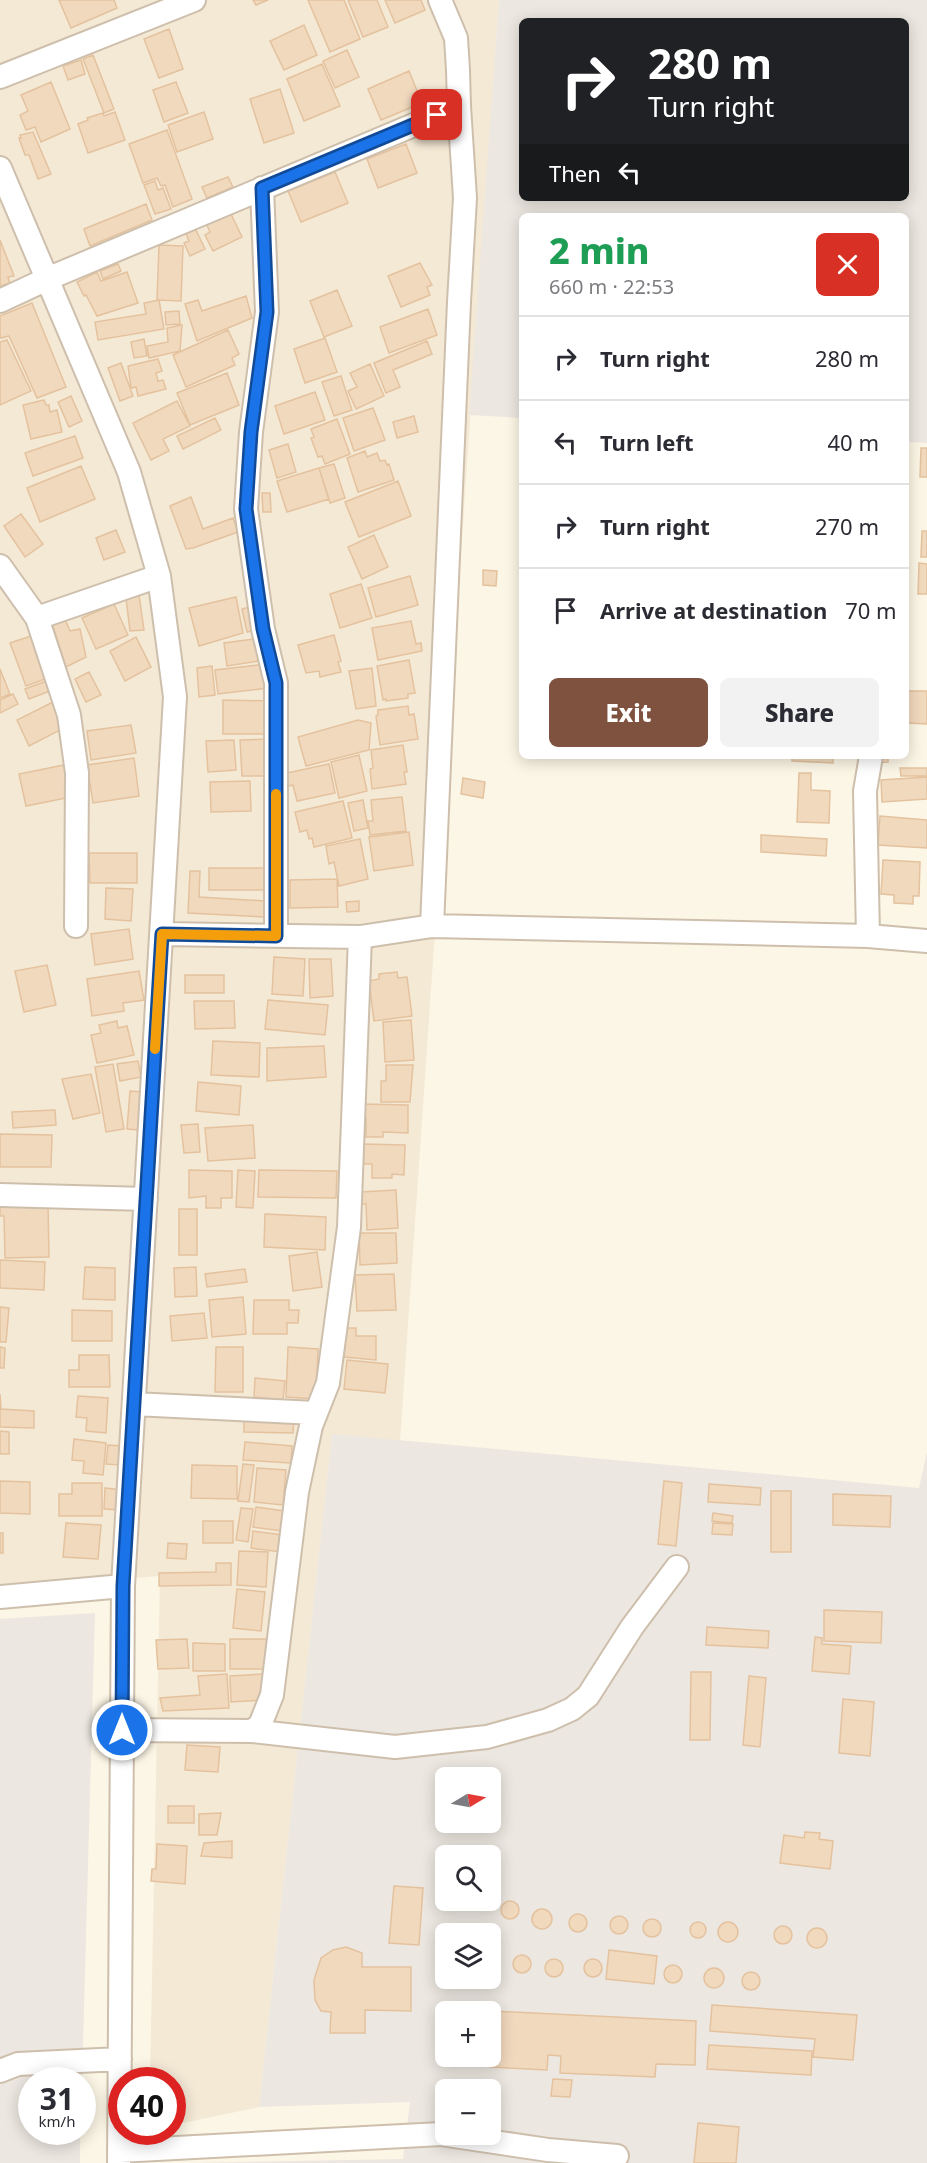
<!DOCTYPE html>
<html lang="en">
<head>
<meta charset="utf-8">
<style>
	:root { --surface:#fff; --page:#f2f2f3; --text:#2b2b33; --muted:#7c7c81; --line:#e1e1e2; --accent:#7f523f }
	body { margin:0; font-family:"Noto Sans",sans-serif; background:var(--page); color:var(--text); height:100vh; display:flex; flex-direction:column; font-size:22px; white-space:nowrap }
	* { box-sizing:border-box; margin:0 }
	p { font-size:20px; color:var(--muted) }
	.icon { flex:none; width:33px; height:33px; fill:none; stroke:currentColor; stroke-width:2; stroke-linecap:round; stroke-linejoin:round }
	.map { position:relative; flex:1; overflow:hidden }
	.side { position:absolute; left:519px; top:213px; width:390px; height:546px; display:flex; flex-direction:column; background:var(--surface); border-radius:9px; box-shadow:0 3px 15px #0003 }
	.side>* { flex:none }
	.banner { position:absolute; left:519px; top:18px; width:390px; height:183px; border-radius:9px; box-shadow:0 3px 15px #0003; background:#202124; color:#fff; overflow:hidden }
	.needle { width:39px; rotate:80deg }
	.fabs { position:absolute; left:435px; top:1767px; display:grid; gap:12px }
	.fabs a { display:grid; place-items:center; width:66px; height:66px; border-radius:9px; background:var(--surface); box-shadow:0 3px 15px #0003; font-size:30px }
	.speed { position:absolute; left:18px; top:2067px; display:flex; gap:12px; font-size:30px; font-weight:700; text-align:center }
	.speed>* { display:grid; place-content:center; width:78px; height:78px; border-radius:50%; background:var(--surface); box-shadow:0 3px 15px #0003; line-height:1 }
	.speed small { font-size:15px; font-weight:400 }
	.speed .limit { border:9px solid #d22; background:#fff; color:#111 }
	.pin { position:absolute; display:grid; place-items:center; width:51px; height:51px; color:#fff; margin:-26px; border-radius:12px; box-shadow:0 3px 9px #0006 }
	.me { position:absolute; width:66px; margin:-33px; rotate:0deg; stroke-linejoin:round; filter:drop-shadow(0 0 4px #0008) }
	.turn { display:flex; align-items:center; gap:21px; height:126px; padding:0 30px; font-size:27px }
	.turn .icon { width:78px; height:78px; stroke-width:2.5 }
	.turn b { display:block; font-size:42px; line-height:51px }
	.then { display:flex; align-items:center; height:57px; padding:0 30px; background:#0003; gap:12px; font-size:22px }
	.round { display:grid; place-items:center; flex:none; width:63px; height:63px; border-radius:9px; background:var(--page) }
	.head { display:flex; align-items:center; justify-content:space-between; height:102px; padding:0 30px }
	h1 { font-size:36px; font-weight:800; line-height:45px; color:#1e9e55 }
	.primary-button { display:flex; gap:12px; margin-top:auto; padding:12px 30px }
	.primary-button a { flex:1; height:69px; border-radius:9px; background:var(--accent); color:#fff; font-size:24px; font-weight:800; line-height:69px; text-align:center }
	.primary-button a+a { background:var(--page); color:var(--text) }
	ul { padding:0; list-style:none }
	li { display:flex; align-items:center; gap:18px; height:84px; padding:0 30px; border-top:2px solid var(--line) }
	li div { flex:1 }
	li b { display:block; font-size:22px }
	li em { font-style:normal }
	.map>svg:first-child { display:block }
</style>
</head>
<body>
<div class="map">
<svg width="927" height="2163" viewBox="0 0 927 2163">
	<rect width="100%" height="100%" fill="#fcf6e6"/>
	<path fill="#f4e9d5" d="M0,0H499L400,1441L332,1435L259,2107L173,2125L172,2080H150L160,1576L0,1589Z"/>
	<path fill="#ece7e0" fill-rule="evenodd" d="M499,0H927V443L906,442V216H522V418L469,415ZM522,21H906V198H522Z
		M332,1434L919,1488L927,1452V2163H187L403,2159L410,2102L259,2107ZM446,1778H490V1822H446ZM446,1856H490V1900H446ZM446,1934H490V1978H446ZM446,2012H490V2056H446ZM446,2090H490V2134H446Z
		M95,1613L82,2080H32V2132H80V2163H0V1619Z"/>
	<path fill="#f1d9be" stroke="#e4c29e" stroke-width="1.5" d="M59,0H114L117,8L71,28Z
		M253,0H268L256,5Z
		M308,0H344L360,39L330,52Z
		M348,0H377L388,27L363,37Z
		M385,0H421L425,10L395,23Z
		M304,25L317,55L284,70L270,41Z
		M169,29L183,69L159,78L144,39Z
		M347,50L359,77L335,88L323,61Z
		M93,55L114,109L104,113L83,59Z
		M81,60L85,74L68,80L63,66Z
		M322,64L340,106L304,121L287,79Z
		M409,71L422,103L381,120L368,89Z
		M51,82L70,129L41,142L35,127L26,130L20,115L28,111L21,95Z
		M176,82L188,113L164,122L153,90Z
		M280,89L294,133L264,143L250,99Z
		M115,112L125,140L88,153L78,124L88,120L87,118L103,113L104,116Z
		M204,112L213,139L177,152L168,125Z
		M167,130L192,199L173,207L165,185L161,186L157,178L143,183L129,144Z
		M33,132L51,174L38,179L29,155H25L19,138H21L20,135Z
		M406,144L417,173L378,188L367,159Z
		M335,172L348,203L301,222L288,191Z
		M228,177L233,187L207,198L202,187Z
		M155,181L158,190L163,188L171,209L155,214L144,185Z
		M146,204L152,220L90,246L84,229Z
		M230,212L242,237L213,251L205,235L210,232L206,223Z
		M194,226L205,249L190,256L184,243L189,241L185,231Z
		M0,240L14,276L8,277L10,283L0,286Z
		M159,245L183,246L181,301L157,300Z
		M420,263L432,285L427,287L430,295L401,307L388,276Z
		M118,264L121,271L103,279L100,271Z
		M97,272L101,281L127,272L138,303L97,316L86,295L84,296L77,282Z
		M337,290L352,326L324,337L310,301Z
		M246,296L252,318L197,341L185,304L198,300L202,311Z
		M159,300L164,329L98,340L95,322L146,314L144,303Z
		M32,303L66,387L37,398L9,336L1,338L0,335V316Z
		M428,309L437,335L389,353L380,327Z
		M179,311L180,324L166,325L165,312Z
		M182,325L180,351L149,358L147,346L168,342L167,328Z
		M228,330L239,354L232,358L235,365L186,387L173,355Z
		M325,338L337,372L305,383L294,349Z
		M144,339L147,356L134,358L131,342Z
		M7,340L31,391L0,405V342Z
		M427,341L432,354L393,370L400,387L386,393L374,363Z
		M158,359L162,371L156,373L158,381L163,380L166,389L138,396L136,387L131,388L128,366Z
		M121,363L133,396L120,401L108,368Z
		M370,364L384,396L356,409L348,391L357,387L350,373Z
		M227,373L239,405L190,425L177,393Z
		M341,376L352,410L334,416L322,382Z
		M315,392L325,420L284,434L275,406Z
		M71,396L82,421L69,427L58,402Z
		M44,400L46,405H49L50,412L57,410L62,432L31,439L23,405Z
		M177,401L190,426L163,439L169,451L151,460L133,423Z
		M373,408L385,440L354,451L343,418Z
		M414,416L418,432L397,438L393,422Z
		M215,418L221,430L183,449L177,436Z
		M337,419L350,454L325,464L322,456L318,457L311,438L314,437L311,429Z
		M75,436L83,458L33,476L25,453Z
		M288,444L296,472L277,478L269,450Z
		M921,448H927V477H920Z
		M365,451L367,457L377,453L380,461L385,460L387,465L389,464L394,480L358,492L347,458Z
		M334,464L345,498L330,503L319,468Z
		M81,466L95,499L40,522L27,488Z
		M319,468L329,499L287,512L277,481Z
		M398,481L411,516L359,537L345,502Z
		M262,493H270L271,512H263Z
		M191,497L203,529L233,518L238,532L193,548L186,549L170,506Z
		M21,514L43,544L25,557L4,526Z
		M116,530L125,552L104,560L96,538Z
		M922,531H927V557H921Z
		M374,535L388,567L362,579L348,547Z
		M919,563L927,564V594H918Z
		M483,570L497,571L496,586L483,585Z
		M410,576L418,605L376,617L368,588Z
		M361,584L372,618L340,628L330,594Z
		M138,588L144,630L130,631L125,590Z
		M236,597L243,633L199,646L189,608Z
		M114,604L128,635L96,649L82,618Z
		M254,606L259,629L247,632L242,609Z
		M64,617L70,631L80,629L86,657L66,667L51,620Z
		M411,621L416,644L421,643L422,651L378,660L372,628Z
		M40,633L53,676L26,686L10,643Z
		M334,635L341,661L338,662L341,672L320,677L319,671L306,673L298,645Z
		M136,637L151,667L125,681L110,651Z
		M261,638L265,660L227,666L224,643Z
		M409,660L415,693L408,694V698L386,701V699L383,700L377,666Z
		M266,664L269,688L218,694L215,670Z
		M212,666L215,695L199,697L197,668Z
		M372,668L376,706L356,709L349,671Z
		M0,669L10,694L0,698Z
		M89,672L101,695L86,702L75,679Z
		M52,679L55,689L29,699L25,689Z
		M906,691H927V724L906,723Z
		M13,694L18,704L0,713V700Z
		M223,700L273,701V734H223Z
		M53,702L66,727L29,746L17,720Z
		M408,706L409,715L414,714L418,739L380,745L376,716L378,715V710Z
		M358,720L371,723L369,750L306,766L298,737Z
		M131,725L136,753L91,760L87,731Z
		M272,739L273,776H242L240,740Z
		M234,740L236,770L208,772L206,741Z
		M403,745L407,772H404L406,784L372,789L370,769L373,768L371,750Z
		M359,755L367,791L339,798L331,762Z
		M792,756H833V763L792,761Z
		M877,756H888V762L877,763Z
		M134,758L139,796L93,803L87,765Z
		M329,764L335,793L297,801L293,785L289,786L287,773Z
		M64,765L71,797L26,806L19,774Z
		M900,768H927V776H901Z
		M799,773H811V790L830,791L829,823L797,822Z
		M927,777V799L882,802L881,780Z
		M463,778L485,782L483,798L461,794Z
		M250,781L251,811L211,812L210,782Z
		M402,797L406,831L370,835L368,821H373L371,800Z
		M363,800L368,828L354,831L348,803Z
		M343,801L352,838L314,847L312,838L309,839L307,830L300,832L295,812Z
		M880,816L927,820V848L878,845Z
		M409,832L413,865L374,871L369,837Z
		M761,835L827,839L826,856L761,852Z
		M360,839L368,879L339,886L334,862L329,864L326,846Z
		M89,853H137V883H90Z
		M883,860L920,862L919,896H913V904L894,903V895L881,894Z
		M209,868H267V890H209Z
		M190,871H200L199,897L265,901L264,917L188,913Z
		M337,879L338,907L290,908V880Z
		M106,888L133,889L131,921L105,919Z
		M359,901V911L347,912L346,902Z
		M129,929L133,959L95,965L91,934Z
		M274,957L305,959L303,996L272,994Z
		M309,959H331L333,996L310,998Z
		M47,965L56,1005L24,1012L15,971Z
		M139,971L144,1000L123,1003L124,1011L92,1016L87,979Z
		M397,972L398,978L407,977L412,1016L374,1021L369,981L379,979V974Z
		M185,975H224V993H185Z
		M268,1000L328,1005L325,1035L265,1029Z
		M194,1001H234L235,1028L195,1029Z
		M411,1020L414,1060L385,1062L383,1022Z
		M117,1021L118,1028L127,1026L134,1055L97,1063L91,1035L101,1033L99,1025Z
		M213,1041L260,1043L259,1077L211,1075Z
		M324,1046L326,1077L267,1081V1048Z
		M138,1061L141,1077L120,1081L117,1064Z
		M113,1064L124,1129L106,1132L95,1067Z
		M386,1065H413L410,1102H381V1081H386Z
		M91,1074L100,1113L73,1119L62,1079Z
		M198,1082L241,1086L239,1115L196,1111Z
		M130,1091L142,1092L139,1130L127,1129Z
		M363,1104L408,1105V1133L383,1132V1137H366V1118H362Z
		M55,1110L56,1125L13,1128L12,1112Z
		M198,1124L200,1152L184,1153L181,1125Z
		M253,1125L255,1158L208,1161L205,1128Z
		M0,1134L52,1135L51,1167H0Z
		M364,1144L405,1145L404,1175L392,1174V1178H372V1164H363Z
		M189,1170L232,1171V1198H221V1208H206V1196L189,1198Z
		M238,1170L255,1171L253,1208L236,1207Z
		M259,1170L337,1171L336,1198L258,1197Z
		M396,1190L398,1228L367,1230L366,1204H361L360,1192Z
		M48,1204L49,1257L5,1258L4,1216H0V1205Z
		M179,1209H197V1255H179Z
		M265,1214L326,1217L325,1250L264,1247Z
		M359,1233H396L397,1263L360,1265Z
		M317,1252L322,1287L293,1291L289,1256Z
		M0,1260L45,1262L44,1290L0,1288Z
		M85,1267L115,1268V1300L83,1299Z
		M196,1267L197,1296L175,1297L174,1268Z
		M245,1269L247,1282L207,1287L205,1274Z
		M394,1274L396,1310L357,1311L355,1275Z
		M243,1297L246,1334L212,1337L209,1300Z
		M254,1300H289V1310H299L298,1323H287V1334H253Z
		M0,1307L9,1308L6,1342H0Z
		M72,1310L112,1311V1341H72Z
		M204,1313L207,1338L172,1341L170,1316Z
		M345,1328H356V1336H376V1360L344,1357Z
		M0,1347L5,1348L4,1368H0Z
		M216,1347H243V1392H215Z
		M288,1347L318,1349L316,1399L286,1397Z
		M79,1355H109L110,1387H69V1370H79Z
		M347,1360L388,1364L385,1393L344,1389Z
		M255,1378L285,1381L283,1400L254,1397Z
		M0,1394L1,1409L34,1411V1428L0,1427Z
		M78,1396L108,1398L106,1433L86,1431L87,1418L76,1417Z
		M244,1418L294,1419L293,1433L244,1432Z
		M0,1431L9,1432V1454H0Z
		M74,1439L106,1443L103,1475L83,1473L84,1461L72,1460Z
		M245,1442L292,1446L291,1463L243,1460Z
		M108,1445L122,1446L120,1465L106,1464Z
		M243,1464L254,1465L249,1502L238,1501Z
		M192,1465L237,1466V1499L191,1498Z
		M257,1468L286,1470L283,1505L254,1502Z
		M0,1481L30,1482V1514L0,1513Z
		M664,1481L682,1483L676,1546L658,1544Z
		M72,1483H102V1516H59V1494H72Z
		M709,1484L761,1488L760,1505L708,1502Z
		M105,1488L121,1490L120,1510L104,1509Z
		M771,1491H791V1552H771Z
		M833,1494L891,1496L890,1527L833,1525Z
		M256,1507L284,1511L282,1531L253,1527Z
		M241,1508L253,1509L248,1542L236,1540Z
		M713,1513L733,1516L732,1523L712,1521Z
		M203,1521H233V1543H203Z
		M66,1523L101,1525L98,1559L63,1557Z
		M713,1523L733,1524L732,1535L712,1534Z
		M253,1531L283,1535L281,1552L251,1548Z
		M0,1533H3V1553H0Z
		M168,1543L187,1544L186,1559L167,1558Z
		M239,1551L268,1552L266,1587L237,1585Z
		M216,1563H231V1585L159,1586V1573L216,1572Z
		M237,1589L265,1592L261,1631L233,1628Z
		M824,1610L882,1612L881,1643L824,1641Z
		M707,1627L769,1631L768,1648L706,1645Z
		M815,1637L822,1638V1644L851,1646L849,1674L812,1671Z
		M187,1639L189,1668L158,1669L156,1640Z
		M230,1639H270L271,1669H230Z
		M193,1643L225,1644V1671H193Z
		M691,1672H711L710,1740H690Z
		M227,1674L229,1708L163,1711L160,1698L200,1695L198,1676Z
		M263,1674L264,1700L231,1702L230,1676Z
		M749,1676L766,1678L760,1747L743,1745Z
		M843,1699L874,1702L870,1756L839,1753Z
		M187,1745L220,1747L218,1772L185,1770Z
		M168,1806H194V1823H168Z
		M221,1813L217,1835H199V1814Z
		M805,1832L820,1833L819,1839L833,1841L830,1869L780,1863L784,1835L804,1838Z
		M232,1841V1858L201,1856L204,1843Z
		M157,1844L187,1846L185,1884L151,1881L152,1869H156Z
		M394,1886L423,1888L419,1945L389,1943Z
		M501 1910a9 9 0 1 1 18 0a9 9 0 1 1-18 0Z
		M532 1919a10 10 0 1 1 20 0a10 10 0 1 1-20 0Z
		M569 1923a9 9 0 1 1 18 0a9 9 0 1 1-18 0Z
		M610 1925a9 9 0 1 1 18 0a9 9 0 1 1-18 0Z
		M643 1928a9 9 0 1 1 18 0a9 9 0 1 1-18 0Z
		M718 1932a10 10 0 1 1 20 0a10 10 0 1 1-20 0Z
		M690 1930a8 8 0 1 1 16 0a8 8 0 1 1-16 0Z
		M774 1935a9 9 0 1 1 18 0a9 9 0 1 1-18 0Z
		M807 1938a10 10 0 1 1 20 0a10 10 0 1 1-20 0Z
		M346,1947L362,1953V1967H411V2011L365,2010V2033H330L331,2012L321,2011L315,2000L314,1980L321,1958L333,1950Z
		M490,1950L498,1955L500,1960L494,1968L490,1969Z
		M609,1950L657,1956L654,1984L606,1979Z
		M513 1964a9 9 0 1 1 18 0a9 9 0 1 1-18 0Z
		M584 1968a9 9 0 1 1 18 0a9 9 0 1 1-18 0Z
		M545 1968a9 9 0 1 1 18 0a9 9 0 1 1-18 0Z
		M664 1974a9 9 0 1 1 18 0a9 9 0 1 1-18 0Z
		M704 1978a10 10 0 1 1 20 0a10 10 0 1 1-20 0Z
		M742 1981a9 9 0 1 1 18 0a9 9 0 1 1-18 0Z
		M712,2005L857,2015L853,2060L813,2057L815,2039L710,2031Z
		M492,2011L696,2021L695,2065L656,2064L655,2077L560,2073L561,2056L548,2055L547,2070L490,2067Z
		M709,2045L812,2051L811,2075L707,2069Z
		M553,2079L572,2080L570,2097L551,2096Z
		M698,2123L739,2127L736,2163H694Z"/>
	<g fill="none" stroke-linecap="round" stroke-linejoin="round">
		<defs>
			<path id="minor" d="M0,77L194,0
				M0,168L129,472L159,576L175,697L123,1586L119,2163
				M262,188L267,312L251,432L246,509L263,629L276,683V935
				M0,301L47,279L459,106
				M0,566L37,618L69,715L77,773L76,926
				M37,618L159,576
				M432,926L459,302L465,198L459,106L458,70L456,38L440,0
				M162,934L360,937L432,926L868,936L927,941
				M868,936L865,791L871,756
				M0,1195L146,1199
				M134,1404L316,1413
				M0,1597L123,1586
				M122,1730L252,1731L395,1747L487,1737L548,1720L572,1709L588,1696L632,1627L677,1567
				M252,1731L260,1725L272,1695L297,1492L311,1426L328,1383L349,1227L360,937
				M0,2071L18,2064L120,2059
				M119,2151L441,2134L548,2150L617,2156"/>
		</defs>
		<use href="#minor" stroke="#cebfac" stroke-width="26"/>
		<use href="#minor" stroke="#fff" stroke-width="22"/>
	</g>
	<g fill="none" stroke-linecap="round" stroke-linejoin="round">
		<defs>
			<path id="route" d="M122,1730L123,1586L162,934L276,936V683L263,629L246,509L251,432L267,312L262,188L437,115"/>
		</defs>
		<use href="#route" stroke="#114b97" stroke-width="15"/>
		<use href="#route" stroke="#1a73e8" stroke-width="10"/>
		<path stroke="#f59e0b" stroke-width="10" d="M155,1049L162,934L276,936V794"/>
	</g>
</svg>
<div class="fabs">
<a><svg class="needle" viewBox="-14 -14 28 28"><path d="M0-13l5 13h-10z" fill="#e53935"/><path d="M0 13l5-13h-10z" fill="#7c7c81"/></svg></a>
<a><svg class="icon" aria-label="search" viewBox="0 0 24 24"><circle cx="10" cy="10" r="6"/><path d="M15 15l6 6"/></svg></a>
<a><svg class="icon" aria-label="layers" viewBox="0 0 24 24"><path d="M12 4l9 5-9 5-9-5zM3 14l9 5 9-5"/></svg></a>
<a>+</a>
<a>−</a>
</div>
<div class="speed"><div>31<small>km/h</small></div><div class="limit">40</div></div>
<div class="pin" style="left:437px;top:115px;background:#d93025"><svg class="icon" aria-label="arrive" viewBox="0 0 24 24"><path d="M6 21V4h12l-3 4 3 4H6"/></svg></div>
<svg class="me" style="left:122px;top:1730px" viewBox="-20 -20 40 40"><circle r="17" fill="#1a73e8" stroke="#fff" stroke-width="3"/><path d="M0-11L8 9 0 5-8 9z" fill="#fff"/></svg>
<div class="banner">
<div class="turn"><svg class="icon" aria-label="right" viewBox="0 0 24 24"><path d="M7 20v-9h11M14 6l5 5-5 5"/></svg><div><b>280 m</b>Turn right</div></div>
<div class="then">Then<svg class="icon" aria-label="left" viewBox="0 0 24 24"><path d="M17 20v-9H6M10 6l-5 5 5 5"/></svg></div>
</div>
<section class="side">
<div class="head"><div><h1>2 min</h1><p>660 m · 22:53</p></div><a class="round" style="background:#d93025;color:#fff"><svg class="icon" aria-label="close" viewBox="0 0 24 24"><path d="M6 6l12 12M18 6L6 18"/></svg></a></div>
<ul>
<li><svg class="icon" aria-label="right" viewBox="0 0 24 24"><path d="M7 20v-9h11M14 6l5 5-5 5"/></svg><div><b>Turn right</b></div><em>280 m</em></li>
<li><svg class="icon" aria-label="left" viewBox="0 0 24 24"><path d="M17 20v-9H6M10 6l-5 5 5 5"/></svg><div><b>Turn left</b></div><em>40 m</em></li>
<li><svg class="icon" aria-label="right" viewBox="0 0 24 24"><path d="M7 20v-9h11M14 6l5 5-5 5"/></svg><div><b>Turn right</b></div><em>270 m</em></li>
<li><svg class="icon" aria-label="arrive" viewBox="0 0 24 24"><path d="M6 21V4h12l-3 4 3 4H6"/></svg><div><b>Arrive at destination</b></div><em>70 m</em></li>
</ul>
<div class="primary-button"><a>Exit</a><a>Share</a></div>
</section>
</div>
</body>
</html>
